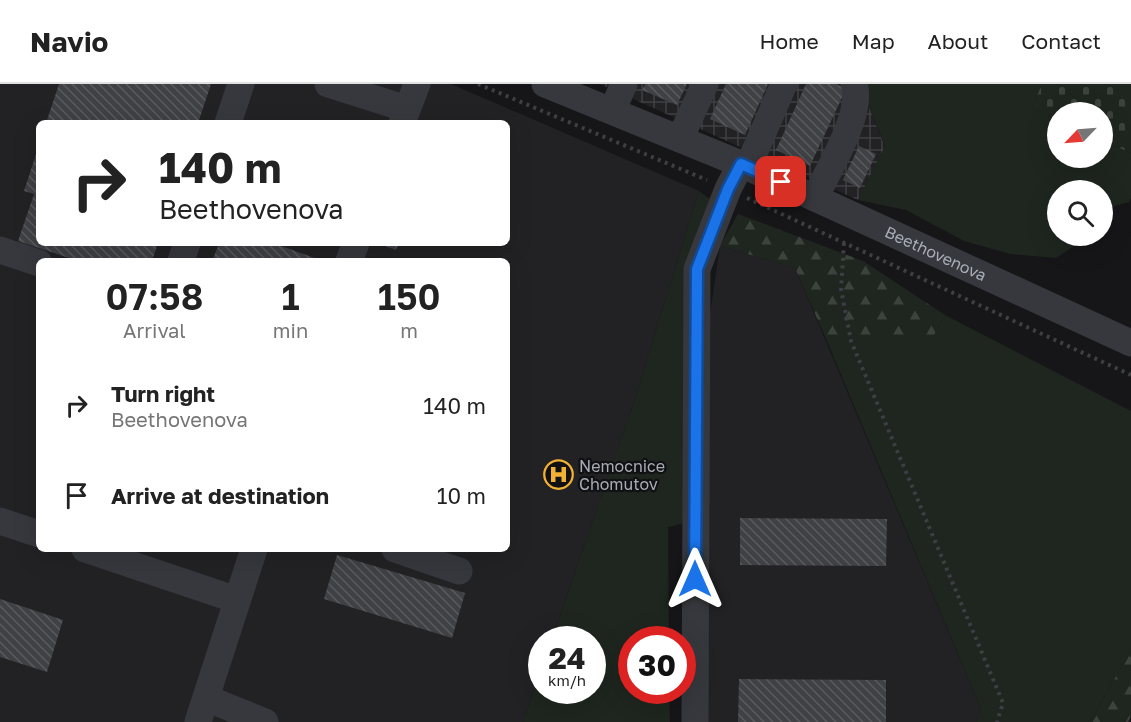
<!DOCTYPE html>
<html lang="en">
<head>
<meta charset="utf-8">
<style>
	:root { --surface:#fff; --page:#f2f2f2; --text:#222; --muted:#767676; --line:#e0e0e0 }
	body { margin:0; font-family:"Golos Text",sans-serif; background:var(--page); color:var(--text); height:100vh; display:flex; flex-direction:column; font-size:22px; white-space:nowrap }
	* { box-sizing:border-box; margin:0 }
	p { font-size:20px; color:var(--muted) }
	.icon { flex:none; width:33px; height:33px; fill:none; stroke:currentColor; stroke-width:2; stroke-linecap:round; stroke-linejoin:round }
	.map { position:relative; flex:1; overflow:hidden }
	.drawer { position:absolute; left:36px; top:174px; width:474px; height:294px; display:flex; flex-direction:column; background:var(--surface); border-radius:9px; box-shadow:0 6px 24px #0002 }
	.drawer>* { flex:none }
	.hud { position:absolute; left:36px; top:36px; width:474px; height:126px; border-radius:9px; box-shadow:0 6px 24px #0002; background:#fff; color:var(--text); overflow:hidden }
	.needle { width:39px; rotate:245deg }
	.controls { position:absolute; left:1047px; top:18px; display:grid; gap:12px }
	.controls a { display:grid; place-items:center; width:66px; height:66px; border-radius:50%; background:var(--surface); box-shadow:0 6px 24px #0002; font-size:30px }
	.speed { position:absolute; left:528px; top:542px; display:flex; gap:12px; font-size:30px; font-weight:700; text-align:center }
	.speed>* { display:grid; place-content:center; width:78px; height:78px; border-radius:50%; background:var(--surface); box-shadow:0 6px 24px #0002; line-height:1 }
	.speed small { font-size:15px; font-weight:400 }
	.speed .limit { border:9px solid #d22; background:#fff; color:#111 }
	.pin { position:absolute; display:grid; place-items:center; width:51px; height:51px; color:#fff; margin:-26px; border-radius:12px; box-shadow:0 3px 9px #0006 }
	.me { position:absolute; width:66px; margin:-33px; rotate:0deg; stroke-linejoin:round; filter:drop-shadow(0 0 4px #0008) }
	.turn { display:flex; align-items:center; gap:21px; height:126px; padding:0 24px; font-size:27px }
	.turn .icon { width:78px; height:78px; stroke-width:2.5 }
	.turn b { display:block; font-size:42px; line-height:51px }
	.eta { display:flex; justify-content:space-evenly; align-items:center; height:102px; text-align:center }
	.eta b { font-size:36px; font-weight:600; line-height:42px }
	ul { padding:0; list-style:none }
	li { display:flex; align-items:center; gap:18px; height:90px; padding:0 24px }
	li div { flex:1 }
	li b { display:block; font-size:22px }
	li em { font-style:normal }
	header { display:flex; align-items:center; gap:36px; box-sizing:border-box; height:84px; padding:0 30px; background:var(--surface); border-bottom:2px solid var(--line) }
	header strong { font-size:28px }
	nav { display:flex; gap:33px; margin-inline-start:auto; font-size:21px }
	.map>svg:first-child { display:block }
</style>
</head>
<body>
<header>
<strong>Navio</strong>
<nav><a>Home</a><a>Map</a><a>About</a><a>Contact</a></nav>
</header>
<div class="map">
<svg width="1131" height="638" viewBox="0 0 1131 638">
	<defs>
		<pattern id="industrial-grid" width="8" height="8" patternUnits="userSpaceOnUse" patternTransform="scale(1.5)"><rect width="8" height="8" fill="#222225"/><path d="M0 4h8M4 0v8" fill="none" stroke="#3f3f43"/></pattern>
		<pattern id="forest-firs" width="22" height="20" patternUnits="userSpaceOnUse" patternTransform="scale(1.5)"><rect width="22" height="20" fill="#1e261f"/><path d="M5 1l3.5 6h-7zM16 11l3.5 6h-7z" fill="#3c433d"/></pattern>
		<pattern id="cemetery-stones" width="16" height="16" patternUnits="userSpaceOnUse" patternTransform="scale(1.5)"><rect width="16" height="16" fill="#1e261f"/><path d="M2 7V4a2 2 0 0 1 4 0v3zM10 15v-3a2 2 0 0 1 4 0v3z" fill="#3c433d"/></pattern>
		<pattern id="building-back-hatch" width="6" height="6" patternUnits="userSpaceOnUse" patternTransform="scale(1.5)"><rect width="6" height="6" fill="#404145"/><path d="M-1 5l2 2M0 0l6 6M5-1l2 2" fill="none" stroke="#595a5e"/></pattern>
	</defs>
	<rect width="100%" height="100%" fill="#161618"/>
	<path fill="#222225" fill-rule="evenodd" d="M0,0H451L699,107L634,318L552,555H542L541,585L523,638H0ZM39,39H507V159H39ZM39,177H507V465H39Z
		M720,162L795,184L981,625L976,638H703L710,230Z"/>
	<path fill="url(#industrial-grid)" d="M600,0H860L885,63L858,116Z"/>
	<path fill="#1e261f" d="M860,0H1042L1032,23L1057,36L1058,74H1102L1103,57L1131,69V114L1129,118L1104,125L1103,139L1102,106H1058V152H1080L1074,162L1056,174L1010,170L964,157L906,126L858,116L885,62Z
		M699,107L710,115L685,439L668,443L669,555H632V606H669L670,638H523L541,585L542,606H592V555H552L634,318Z
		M945,231L1131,327V566L1090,638H976L981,625L826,255H932Z"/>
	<path fill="url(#forest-firs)" d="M738,130L863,177L945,231L932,255H826L795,184L720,162Z
		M1131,566V632L1128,638H1090Z"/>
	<path fill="url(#cemetery-stones)" d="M1042,0H1131V69L1103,57L1102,28H1058L1057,36L1032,23Z"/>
	<path fill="url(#building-back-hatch)" d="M59,0H211L198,39H46Z
		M645,0H687L677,21L642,6Z
		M726,0H768L745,51L710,35Z
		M806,0H836L846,5L810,82L776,66Z
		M39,61V159H158L152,177H78L18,157L34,110L24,107Z
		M859,62L876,70L860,104L843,96Z
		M224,159H273L323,177H212L219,160L223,162Z
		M377,159H399L396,166Z
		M740,434L887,435L886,482L740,481Z
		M337,471L465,509L452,554L324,515Z
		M0,515L63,536L47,588L0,573Z
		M739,595L886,596V638H738Z"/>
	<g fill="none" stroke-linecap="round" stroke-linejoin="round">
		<path stroke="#3d3f44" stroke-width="4" stroke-dasharray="3 4.5" stroke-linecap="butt" d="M478,0L707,96
			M747,114L1131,291
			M844,159L841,205L851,257L1003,619L997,638"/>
		<g stroke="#37383d" stroke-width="27">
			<path d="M328,0L407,25"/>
			<path id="s1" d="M545,0L741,80L1131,259"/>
			<path d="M612,27L624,0"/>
			<path d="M228,39L241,0"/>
			<path d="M402,39L417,0"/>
			<path d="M680,55L705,0"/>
			<path d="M748,83L784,0"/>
			<path d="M815,114C828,86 864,29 854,0"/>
			<path d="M0,166L39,179"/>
			<path d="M181,177L187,159"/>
			<path d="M349,177L356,159"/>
			<path d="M0,437L39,450"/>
			<path d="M85,465L237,516"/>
			<path d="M395,465L459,487"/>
			<path d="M206,614L265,638"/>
			<path d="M198,638L254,465"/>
			<path d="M695,638L697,185L728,105L741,80"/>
		</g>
	</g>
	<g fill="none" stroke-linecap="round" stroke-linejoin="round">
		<defs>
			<path id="route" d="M695,495L697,185L728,105L741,80L781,98"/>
		</defs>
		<use href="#route" stroke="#114b97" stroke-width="15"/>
		<use href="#route" stroke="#1a73e8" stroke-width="10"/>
	</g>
	<defs>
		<symbol id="hospital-ring" viewBox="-11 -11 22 22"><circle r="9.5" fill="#111113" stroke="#f2b134" stroke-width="1.5"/><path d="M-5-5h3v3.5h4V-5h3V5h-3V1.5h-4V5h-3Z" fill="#f2b134"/></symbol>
	</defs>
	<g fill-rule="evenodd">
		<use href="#hospital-ring" x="542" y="374" width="33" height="33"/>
	</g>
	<g text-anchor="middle" stroke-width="4.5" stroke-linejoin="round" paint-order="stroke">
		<g font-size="16" fill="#a8adb8" stroke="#111113">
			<text dy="6" stroke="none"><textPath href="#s1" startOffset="426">Beethovenova</textPath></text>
		</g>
		<g font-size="16" fill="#a8adb8" stroke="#111113" text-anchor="start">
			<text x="579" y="388">Nemocnice<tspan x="579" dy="18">Chomutov</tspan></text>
		</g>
	</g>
</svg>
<div class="controls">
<a><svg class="needle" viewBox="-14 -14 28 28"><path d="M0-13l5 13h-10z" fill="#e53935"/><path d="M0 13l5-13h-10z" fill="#767676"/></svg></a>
<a><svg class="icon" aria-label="search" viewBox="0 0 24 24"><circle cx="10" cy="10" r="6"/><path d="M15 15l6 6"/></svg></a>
</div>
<div class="speed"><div>24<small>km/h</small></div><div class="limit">30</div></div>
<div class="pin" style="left:781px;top:98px;background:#d93025"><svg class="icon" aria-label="arrive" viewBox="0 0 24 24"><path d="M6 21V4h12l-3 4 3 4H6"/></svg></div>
<svg class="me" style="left:695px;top:495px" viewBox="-20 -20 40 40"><path d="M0-17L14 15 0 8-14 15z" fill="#1a73e8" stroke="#fff" stroke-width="4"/></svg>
<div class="hud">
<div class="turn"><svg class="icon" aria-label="right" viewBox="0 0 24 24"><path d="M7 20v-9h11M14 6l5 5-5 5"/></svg><div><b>140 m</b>Beethovenova</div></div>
</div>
<section class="drawer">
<div class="eta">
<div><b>07:58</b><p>Arrival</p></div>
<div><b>1</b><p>min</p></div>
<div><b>150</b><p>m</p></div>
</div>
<ul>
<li><svg class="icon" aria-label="right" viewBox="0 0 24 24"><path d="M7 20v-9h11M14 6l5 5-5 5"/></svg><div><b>Turn right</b><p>Beethovenova</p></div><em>140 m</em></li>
<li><svg class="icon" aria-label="arrive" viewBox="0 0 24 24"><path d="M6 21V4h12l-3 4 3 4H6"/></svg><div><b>Arrive at destination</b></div><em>10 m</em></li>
</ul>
</section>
</div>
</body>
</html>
